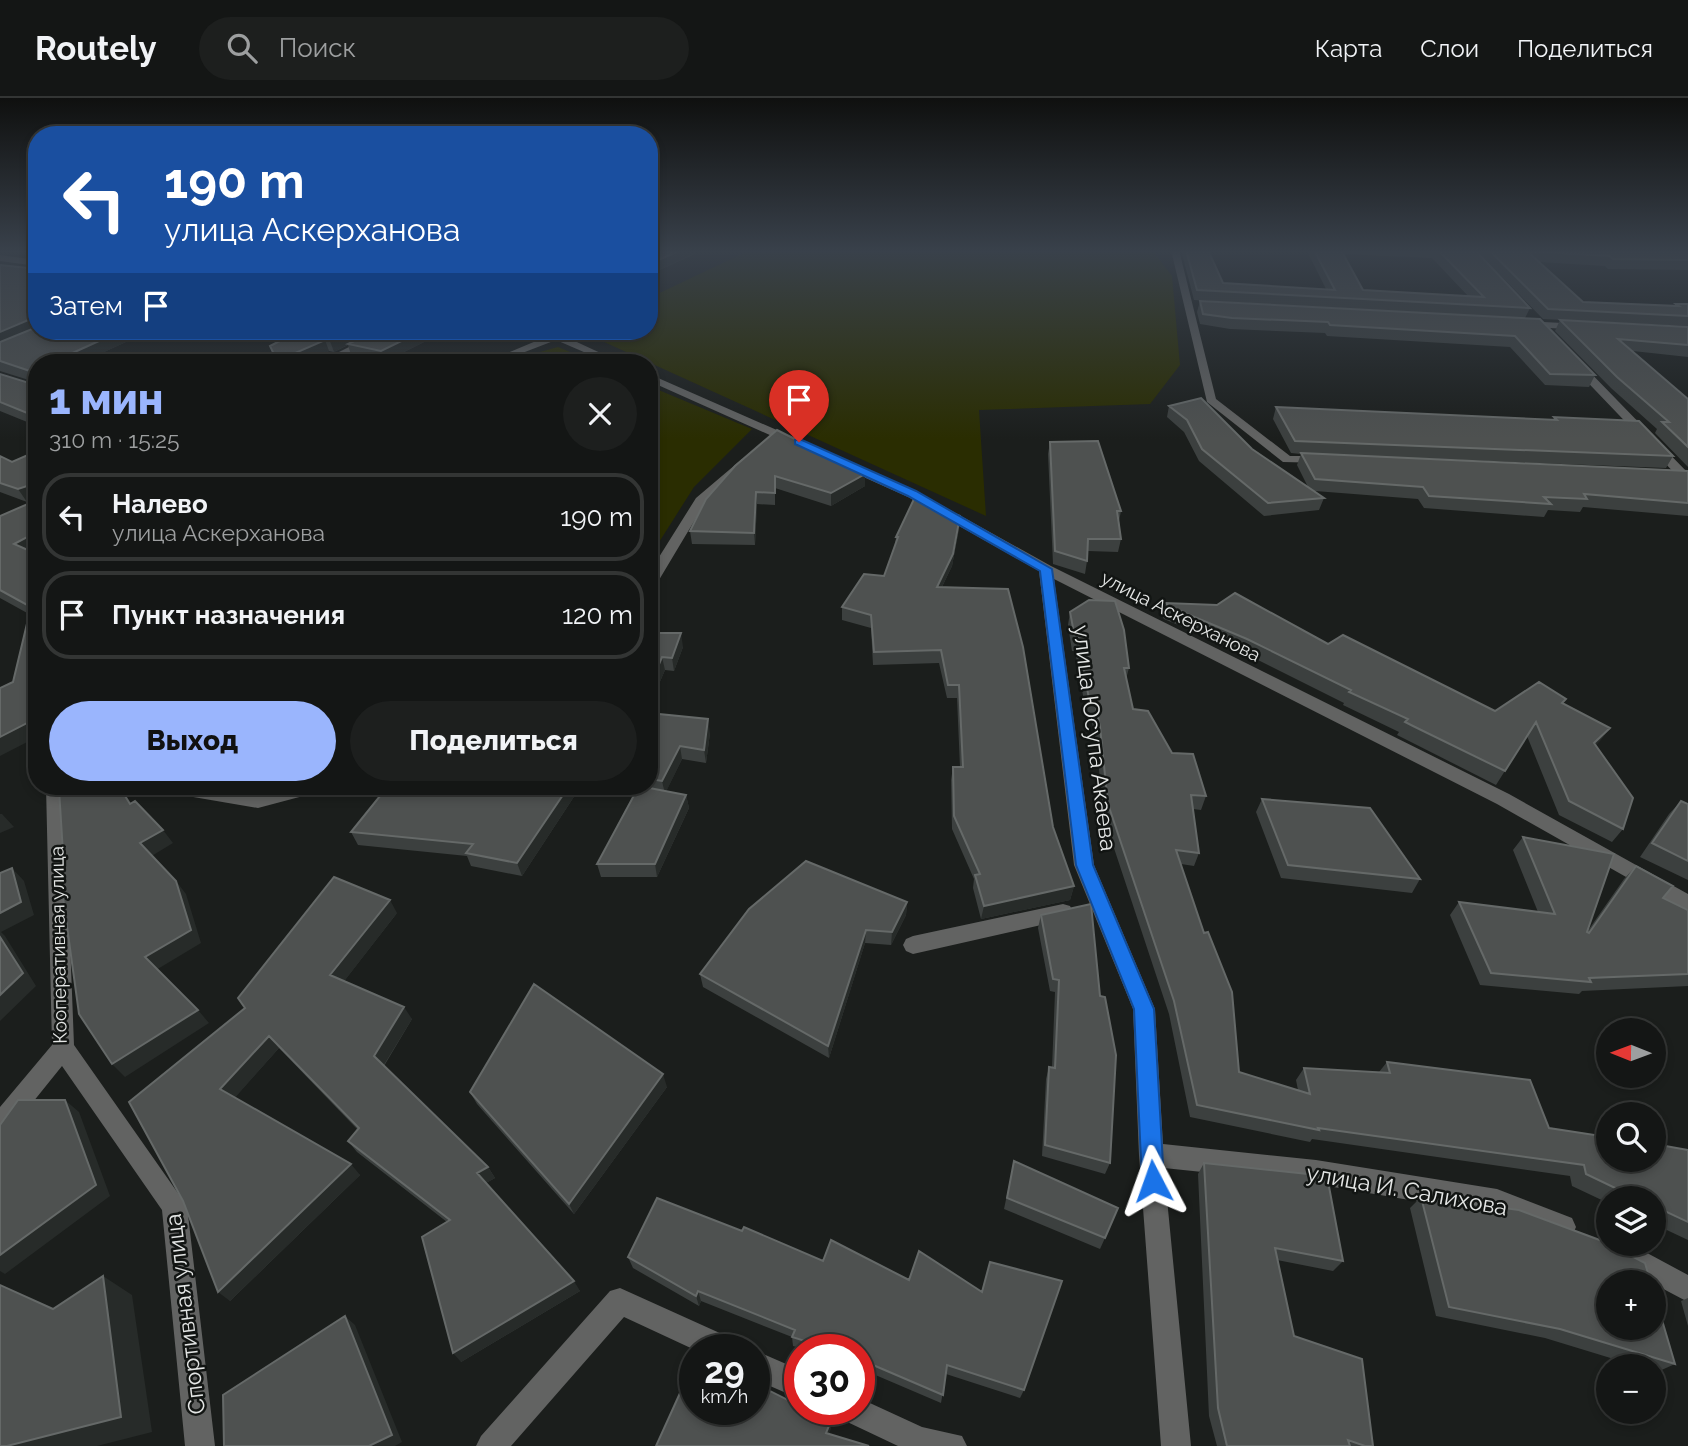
<!DOCTYPE html>
<html lang="ru">
<head>
<meta charset="utf-8">
<style>
	:root { --surface:#141615; --page:#1d1f1e; --text:#f1f3f6; --muted:#9d9fa0; --line:#333534; --accent:#9ab5fd }
	body { margin:0; font-family:Raleway,sans-serif; background:var(--page); color:var(--text); height:100vh; display:flex; flex-direction:column; font-size:26px; white-space:nowrap }
	* { box-sizing:border-box; margin:0 }
	p { font-size:23px; color:var(--muted) }
	.icon { flex:none; width:38px; height:38px; fill:none; stroke:currentColor; stroke-width:2; stroke-linecap:round; stroke-linejoin:round }
	.map { position:relative; flex:1; overflow:hidden }
	.details { position:absolute; left:28px; top:256px; width:630px; height:441px; display:flex; flex-direction:column; background:var(--surface); border-radius:28px; box-shadow:0 4px 10px #0003,0 0 0 2px var(--line) }
	.details>* { flex:none }
	.hud { position:absolute; left:28px; top:28px; width:630px; height:214px; border-radius:28px; box-shadow:0 4px 10px #0003,0 0 0 2px var(--line); background:#1a4fa0; color:#fff; overflow:hidden }
	.needle { width:46px; rotate:271deg }
	.fabs { position:absolute; left:1596px; top:920px; display:grid; gap:14px }
	.fabs a { display:grid; place-items:center; width:70px; height:70px; border-radius:50%; background:var(--surface); box-shadow:0 4px 10px #0003,0 0 0 2px var(--line); font-size:35px }
	.speed { position:absolute; left:679px; top:1236px; display:flex; gap:14px; font-size:35px; font-weight:700; text-align:center }
	.speed>* { display:grid; place-content:center; width:91px; height:91px; border-radius:50%; background:var(--surface); box-shadow:0 4px 10px #0003,0 0 0 2px var(--line); line-height:1 }
	.speed small { font-size:18px; font-weight:400 }
	.speed .limit { border:10px solid #d22; background:#fff; color:#111 }
	.pin { position:absolute; display:grid; place-items:center; width:60px; height:60px; color:#fff; margin:-72px -30px; border-radius:50% 50% 50% 0; rotate:-45deg; box-shadow:0 0 7px #0007 }
	.pin .icon { rotate:45deg }
	.me { position:absolute; width:77px; margin:-38px; rotate:356deg; stroke-linejoin:round; filter:drop-shadow(0 0 5px #0008) }
	.turn { display:flex; align-items:center; gap:24px; height:147px; padding:0 21px; font-size:32px }
	.turn .icon { width:91px; height:91px; stroke-width:2.5 }
	.turn b { display:block; font-size:49px; line-height:60px }
	.then { display:flex; align-items:center; height:66px; padding:0 21px; background:#0003; gap:14px; font-size:26px }
	.round { display:grid; place-items:center; flex:none; width:74px; height:74px; border-radius:37px; background:var(--page) }
	.overview { display:flex; align-items:center; justify-content:space-between; height:119px; padding:0 21px }
	h1 { font-size:42px; font-weight:800; line-height:52px; color:var(--accent) }
	.button { display:flex; gap:14px; margin-top:auto; padding:14px 21px }
	.button a { flex:1; height:80px; border-radius:42px; background:var(--accent); color:#111; font-size:28px; font-weight:800; line-height:80px; text-align:center }
	.button a+a { background:var(--page); color:var(--text) }
	ul { padding:0; list-style:none }
	li { display:flex; align-items:center; gap:21px; height:88px; margin:0 14px 10px; padding:0 7px; border:4px solid var(--line); border-radius:28px }
	li div { flex:1 }
	li b { display:block; font-size:26px }
	li em { font-style:normal }
	header { display:flex; align-items:center; gap:42px; box-sizing:border-box; height:98px; padding:0 35px; background:var(--surface); border-bottom:2px solid var(--line) }
	header strong { font-size:33px }
	nav { display:flex; gap:38px; margin-inline-start:auto; font-size:24px }
	.search { width:490px; height:63px; background:var(--page); display:flex; align-items:center; gap:18px; box-sizing:border-box; padding:0 24px; border-radius:38px; color:var(--muted); font-size:26px }
	.map>svg:first-child { display:block }
</style>
</head>
<body>
<header>
<strong>Routely</strong>
<div class="search"><svg class="icon" aria-label="search" viewBox="0 0 24 24"><circle cx="10" cy="10" r="6"/><path d="M15 15l6 6"/></svg>Поиск</div>
<nav><a>Карта</a><a>Слои</a><a>Поделиться</a></nav>
</header>
<div class="map">
<svg width="1688" height="1348" viewBox="0 0 1688 1348">
	<rect width="100%" height="100%" fill="#1b1e1c"/>
	<path fill="#2a2d01" d="M750,152H1152L1172,178L1180,267L1150,306L979,312L986,418L580,233H649V200Z
		M558,249L594,264H503Z
		M649,288L752,331L694,389L649,460Z"/>
	<g fill="none" stroke-linecap="round" stroke-linejoin="round">
		<path fill="#626362" fill-rule="evenodd" d="M1171,152H1179L1216,301L1290,358H1321L1327,362L1325,365L1283,364L1207,304Z
			M0,157L37,162V168L0,163Z
			M1525,223L1581,226L1586,229L1581,232L1522,228L1520,226Z
			M381,233H393L332,264H319Z
			M540,233H553L620,264H607L556,242L499,264H486L548,238Z
			M1573,265H1581L1688,375V386L1684,385L1573,269Z
			M649,276L916,393L1051,468L1509,696L1688,796V814L1497,706L1054,481L1094,767L1155,911L1163,1046L1316,1062L1497,1091L1572,1120L1576,1129L1572,1138L1563,1142L1497,1117L1316,1086L1164,1070L1191,1348H1161L1139,1057L1133,911L1074,767L1039,473L908,399L649,283Z
			M742,361L746,362V368L705,405L656,487L649,491V475L696,400Z
			M46,688H64L74,947L187,1108L215,1348H185L162,1112L62,968L8,1035L0,1038V1009L52,947Z
			M155,688H203L258,696L292,688H325L322,693L258,710L164,694L158,693Z
			M1063,806L1070,808L1073,814L1070,820L1063,822L913,856L906,853L903,847L906,841L913,838Z
			M1624,1146L1636,1149L1688,1177V1204L1618,1167L1614,1158L1618,1149Z
			M620,1190L733,1241L737,1251L695,1252L624,1219L511,1348H476L481,1338L610,1193Z
			M754,1252L800,1272V1301L754,1281Z
			M859,1300L922,1329L962,1338L967,1348H898L841,1321L837,1311H859Z"/>
	</g>
	<path fill="#3c403f" fill-rule="evenodd" d="M649,152L695,156L655,174L649,173Z
		M1181,152H1208L1223,185L1326,191L1307,153L1272,152H1475L1530,210L1525,220L1194,202ZM1343,156L1432,160L1468,198L1363,192Z
		M1476,152H1688V172L1608,171L1605,168L1539,164L1583,204L1675,208L1676,206H1688V228L1543,221Z
		M0,167L37,171V233H150L82,264H37V328L0,313V276L29,285L32,283L0,273Z
		M1200,203L1540,221L1595,277L1589,289L1545,287L1510,249L1327,238L1325,235L1230,231L1200,226L1197,214Z
		M1560,222L1688,229V259L1633,253L1688,301V369L1655,335L1657,331L1611,290L1555,233Z
		M372,233V234L375,233H432L434,239L384,264L351,257L348,247L334,254L329,253L303,264H277L270,248Z
		M1169,308L1252,351L1308,389L1297,367L1301,356L1291,355L1273,321L1276,309L1553,322L1554,319L1673,358L1666,370L1413,360L1688,373V418L1583,409L1580,414L1548,412L1544,419L1424,410L1418,401L1315,393L1324,400L1319,412L1264,418L1199,363L1184,334L1167,319Z
		M1050,344L1121,413L1119,423L1121,441L1118,454L1088,453L1087,463L1085,476L1053,466L1048,356Z
		M37,353V451L32,454L37,639L13,584L29,516L0,500V418L36,402L35,401L27,404L0,394V358L12,364Z
		M735,368L865,388L831,408L775,390V407L757,406L755,447L692,446L690,433Z
		M960,418L959,431L952,468L942,489L1053,729L1074,788L1070,802L981,821L973,790L974,781L952,731L951,682L953,669H960L957,600H947L939,565L873,567L871,530L842,522V509L884,478L895,447L896,439Z
		M1166,505L1328,546L1495,613L1566,601L1563,606L1610,630L1596,647L1623,731L1612,744L1559,717L1527,638L1496,687L1405,641L1397,637L1399,634L1343,607L1344,605L1242,554L1164,521L1162,518Z
		M1070,514L1129,570L1126,581L1133,611L1172,655L1206,698L1201,712L1193,711L1199,755L1194,768L1181,766L1239,974L1298,992L1296,982L1304,970L1379,974L1387,964L1549,1030L1688,1052V1142L1654,1126V1101H1608V1105L1572,1088L1570,1078L1312,1041L1310,1044L1190,1019L1169,916L1104,720L1096,643L1090,615L1086,614L1075,553H1072L1068,527Z
		M649,535L683,549L674,573L665,572L649,609Z
		M649,615L710,635L706,665L682,661L666,693L686,697L689,710L657,779H601L597,766L636,692L604,688H649Z
		M520,688H581L522,778L471,768L467,758L358,747L351,734L517,691Z
		M1262,701L1420,781L1412,795L1281,780L1256,714Z
		M1681,703L1688,706V782L1640,759L1669,716Z
		M1523,739L1587,834L1624,781L1636,768L1663,800L1688,812V888L1582,893L1579,896L1480,887L1450,817L1459,804L1538,814L1513,752Z
		M907,804L906,817L891,847L865,845L829,960L703,889L700,876Z
		M397,815L344,883L412,921L384,968L488,1069L495,1080L486,1085L580,1193L461,1264L447,1124L357,1054L348,1043L358,1032L279,950L235,999L360,1077L230,1203L183,1103L129,1004Z
		M1041,817L1110,1065L1105,1076L1042,1058L1046,981L1049,969L1052,970L1055,894L1050,893L1038,830Z
		M667,989L574,1116L477,1006L470,994Z
		M1014,1063L1105,1140L1100,1151L1004,1111Z
		M1204,1065L1343,1163L1333,1173L1277,1162L1294,1238L1373,1348H1217L1209,1318L1198,1076Z
		M1421,1099L1675,1266L1657,1274L1654,1273V1269H1640L1545,1240L1436,1218L1410,1110Z
		M742,1133L823,1163L909,1182L981,1194L1024,1292L1020,1300L946,1276L941,1305L859,1270V1251H804L793,1248L792,1239L701,1203L699,1208L633,1170L628,1159Z
		M1688,1200V1228L1681,1203Z"/>
	<path fill="#272b29" d="M681,152H701L655,174L654,164Z
		M33,220L37,227V232L0,247V234Z
		M121,233H150L82,264H58L57,262Z
		M350,233H372V234L334,254L330,243Z
		M422,233H432L434,239L384,264L381,253Z
		M325,242L329,253L303,264H277V263Z
		M865,376V388L831,408V395Z
		M30,387L32,396L35,401L27,404L18,391Z
		M756,394L757,406L755,447L754,435Z
		M960,418L959,431L952,468L936,501L937,489Z
		M37,434V451L23,459L14,446Z
		M681,535L683,549L674,573L672,560Z
		M662,559L665,572L649,609V590Z
		M37,620V639L0,658V639Z
		M708,621L710,635L706,665L704,652Z
		M1610,630L1600,643L1584,658L1594,645Z
		M680,648L682,661L665,696L662,683Z
		M119,688H120L140,719L130,706Z
		M569,688H581L522,778L517,765Z
		M686,697L689,710L657,779L655,766Z
		M0,716H2L14,729L0,735Z
		M163,732L173,745L150,759L140,745Z
		M12,770L24,783L34,817L1,834L5,838L36,888L0,923V815Z
		M176,783L186,796L201,845L156,872L145,859Z
		M1074,788L1070,802L981,821L984,808Z
		M390,802L397,815L339,890L330,877Z
		M907,804L906,817L891,847L892,834Z
		M866,832L865,845L829,960L828,948Z
		M404,909L412,921L382,970L374,958Z
		M198,912L209,925L125,979L112,966Z
		M269,938L279,950L232,1003L220,991Z
		M663,976L667,989L574,1116L569,1106Z
		M65,1002L79,1014L110,1098L5,1176L0,1173V1157Z
		M351,1066L360,1077L230,1203L218,1194Z
		M488,1069L495,1080L484,1086L477,1075Z
		M103,1178L132,1197L152,1334L97,1348H7Z
		M574,1183L580,1193L461,1264L453,1255Z
		M698,1193L701,1203L699,1208L696,1198Z
		M345,1218L355,1227L402,1344L395,1348H369Z
		M831,1323V1331L826,1343V1335Z"/>
	<path fill="#4e5150" stroke="#656968" stroke-width="2" d="M649,152H681L654,164L649,163Z
		M1186,152H1208L1223,185L1335,192L1314,152H1341L1363,192L1484,199L1438,152H1475L1530,210L1197,192Z
		M1489,152H1688V162L1613,161L1610,158L1527,153L1583,204L1679,208L1676,206H1688V218L1548,211Z
		M0,167L37,171V220H33L0,234Z
		M1200,203L1540,221L1595,277L1550,276L1515,238L1330,227L1328,224L1232,220L1203,216Z
		M1560,222L1688,229V247L1618,241L1688,301V349L1662,324H1669L1617,279Z
		M37,229V233H121L57,262L67,264H37V319L0,304V276L29,285L33,283V274L0,263V244Z
		M299,233H350L330,243L325,242L277,263L270,248Z
		M375,233H422L381,253L348,246Z
		M406,257L442,262L440,264H395Z
		M1201,300L1252,351L1324,400L1268,405L1202,351L1187,322L1169,308Z
		M1276,309L1557,322L1554,319L1639,323L1673,358L1295,343Z
		M777,332L865,376L831,395L775,378V395L756,394L754,435L690,433L706,401L735,368Z
		M1098,343L1121,413H1117L1121,441H1088L1087,463L1055,453L1050,344Z
		M37,353V397L32,396L30,387L18,391L0,385V358L12,364Z
		M1301,355L1688,373V405L1584,396L1587,401L1544,399L1551,406L1429,398L1423,389L1315,381Z
		M914,401L960,418L953,456L937,489L1008,491L1023,549L1053,729L1074,788L984,808L975,777L980,776L954,718L953,669H963L959,587H948L941,552L874,554L871,517L842,509L864,476L884,478L898,439H896Z
		M37,402V434L14,446L37,456V620L0,639V590L13,584L31,509L0,492V418Z
		M1235,495L1328,546L1343,537L1495,613L1539,584L1566,601L1562,605L1610,630L1594,645L1633,700L1623,731L1569,703L1536,624L1505,673L1413,628L1405,624L1408,621L1349,594L1351,592L1247,541L1168,508L1166,505L1217,507Z
		M1089,502L1115,503L1124,532L1129,570H1124L1133,611L1148,613L1172,655L1193,656L1206,698L1191,697L1199,755L1176,752L1204,835L1208,834L1232,894L1239,974L1310,996L1304,970L1390,975L1387,964L1530,982L1549,1030L1608,1039V1062H1654V1046L1688,1052V1124L1654,1108V1101H1638L1586,1076L1584,1067L1318,1030L1319,1032L1197,1007L1174,903L1108,706L1100,629L1094,601H1089L1078,540H1075L1070,514Z
		M649,535H681L672,560L662,559L649,590Z
		M649,615L708,621L704,652L680,648L662,683L649,681Z
		M66,688H119L130,706L135,703L163,732L140,745L176,783L191,832L145,859L198,912L112,966L79,916L58,763V752L63,755L59,691Z
		M388,688H494L517,691L520,688H569L517,765L466,755L473,746L351,734Z
		M639,688L686,697L655,766H597Z
		M1262,701L1370,710L1420,781L1288,767Z
		M1681,703L1688,706V763L1652,745Z
		M1523,739L1614,756L1587,834L1589,835L1636,768L1673,788L1663,800L1688,812V876L1589,880L1591,884L1491,875L1459,804L1555,816Z
		M806,763L907,804L892,834L866,832L828,948L700,876L749,811Z
		M12,770L21,804L0,815V775Z
		M334,779L390,802L330,877L404,909L374,958L488,1069L477,1075L574,1183L453,1255L422,1139L450,1122L348,1043L359,1030L269,938L220,991L351,1066L218,1194L183,1103L129,1004L245,910L238,900Z
		M1091,806L1100,898L1105,899L1116,957L1110,1065L1045,1047L1049,969L1055,970L1059,882L1053,881L1041,817Z
		M0,839L23,875L0,897Z
		M534,886L663,976L569,1106L470,994Z
		M18,1002H65L96,1087L0,1157V1027Z
		M1014,1063L1118,1110L1105,1140L1007,1100Z
		M1204,1065L1327,1078L1343,1163L1275,1150L1294,1238L1362,1261L1373,1348H1365L1348,1342L1350,1348H1227L1218,1310Z
		M1421,1099L1519,1112L1605,1144L1645,1165L1651,1185H1608V1230H1654V1195L1675,1266L1560,1231L1449,1209Z
		M657,1100L742,1133L744,1129L823,1163L831,1142L909,1182L919,1153L982,1194L990,1164L1062,1183L1024,1292L947,1267L943,1297L859,1261V1251H830L792,1239L795,1232L698,1193L696,1198L628,1159Z
		M103,1178L121,1319L7,1348H0V1187L53,1211Z
		M345,1218L392,1337L369,1348H224L223,1297Z
		M695,1262V1311H754V1285L800,1308V1311H806L831,1323L826,1335L869,1348H656Z"/>
	<linearGradient id="sky" x2="0" y2="1"><stop stop-color="#0f100f"/><stop offset="0.45" stop-color="#39414b"/><stop offset="1" stop-color="#39414b" stop-opacity="0"/></linearGradient>
	<rect width="1688" height="341" fill="url(#sky)"/>
	<path fill="#1a73e8" stroke="#114b97" stroke-width="2" d="M795,342H802L916,393L1052,471L1093,767L1154,911L1164,1083L1161,1091L1153,1095L1145,1091L1142,1083L1134,911L1076,767L1040,473L908,398L795,346Z"/>
	<g text-anchor="middle" stroke-width="5" stroke-linejoin="round" paint-order="stroke">
		<g font-size="19" fill="#e4e6e5" stroke="#121513">
			<text transform="translate(1181 518) rotate(27)" y="7">улица Аскерханова</text>
			<text transform="translate(58 847) rotate(-91)" y="7">Кооперативная улица</text>
		</g>
		<g font-size="23" fill="#e4e6e5" stroke="#121513">
			<text transform="translate(1095 640) rotate(83)" y="8">улица Юсупа Акаева</text>
			<text transform="translate(1407 1092) rotate(10)" y="8">улица И. Салихова</text>
			<text transform="translate(185 1216) rotate(-97)" y="8">Спортивная улица</text>
		</g>
	</g>
</svg>
<div class="fabs">
<a><svg class="needle" viewBox="-14 -14 28 28"><path d="M0-13l5 13h-10z" fill="#e53935"/><path d="M0 13l5-13h-10z" fill="#9d9fa0"/></svg></a>
<a><svg class="icon" aria-label="search" viewBox="0 0 24 24"><circle cx="10" cy="10" r="6"/><path d="M15 15l6 6"/></svg></a>
<a><svg class="icon" aria-label="layers" viewBox="0 0 24 24"><path d="M12 4l9 5-9 5-9-5zM3 14l9 5 9-5"/></svg></a>
<a>+</a>
<a>−</a>
</div>
<div class="speed"><div>29<small>km/h</small></div><div class="limit">30</div></div>
<div class="pin" style="left:799px;top:344px;background:#d93025"><svg class="icon" aria-label="arrive" viewBox="0 0 24 24"><path d="M6 21V4h12l-3 4 3 4H6"/></svg></div>
<svg class="me" style="left:1153px;top:1083px" viewBox="-20 -20 40 40"><path d="M0-17L14 15 0 8-14 15z" fill="#1a73e8" stroke="#fff" stroke-width="4"/></svg>
<div class="hud">
<div class="turn"><svg class="icon" aria-label="left" viewBox="0 0 24 24"><path d="M17 20v-9H6M10 6l-5 5 5 5"/></svg><div><b>190 m</b>улица Аскерханова</div></div>
<div class="then">Затем<svg class="icon" aria-label="arrive" viewBox="0 0 24 24"><path d="M6 21V4h12l-3 4 3 4H6"/></svg></div>
</div>
<section class="details">
<div class="overview"><div><h1>1 мин</h1><p>310 m · 15:25</p></div><a class="round"><svg class="icon" aria-label="close" viewBox="0 0 24 24"><path d="M6 6l12 12M18 6L6 18"/></svg></a></div>
<ul>
<li><svg class="icon" aria-label="left" viewBox="0 0 24 24"><path d="M17 20v-9H6M10 6l-5 5 5 5"/></svg><div><b>Налево</b><p>улица Аскерханова</p></div><em>190 m</em></li>
<li><svg class="icon" aria-label="arrive" viewBox="0 0 24 24"><path d="M6 21V4h12l-3 4 3 4H6"/></svg><div><b>Пункт назначения</b></div><em>120 m</em></li>
</ul>
<div class="button"><a>Выход</a><a>Поделиться</a></div>
</section>
</div>
</body>
</html>
